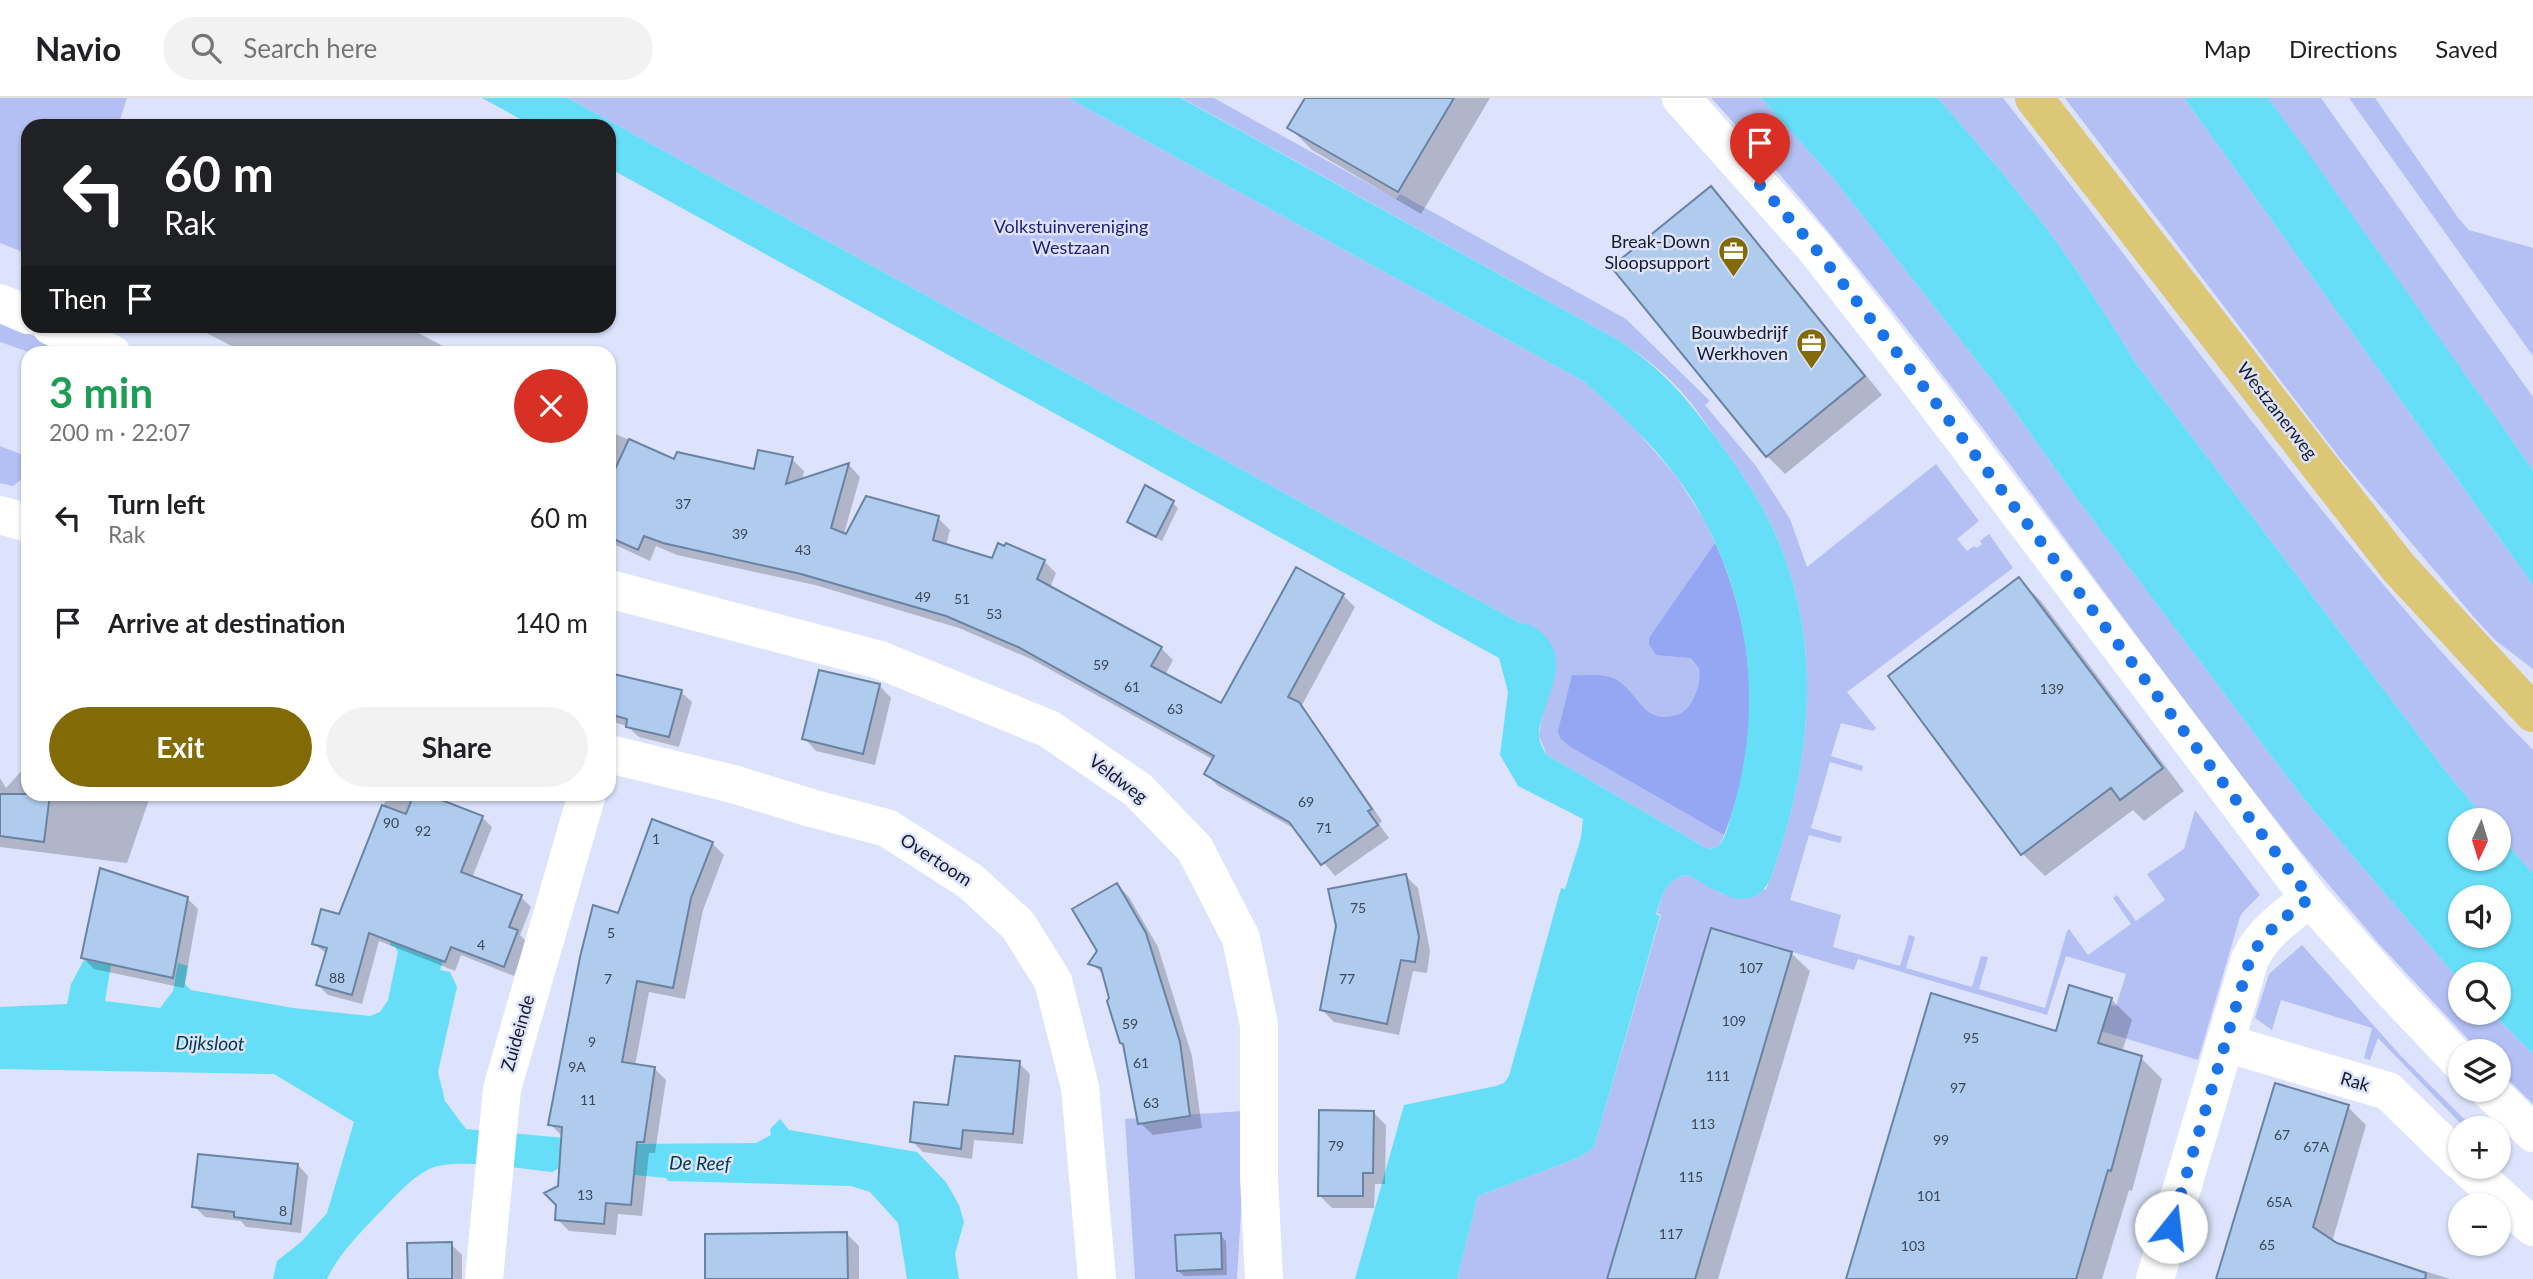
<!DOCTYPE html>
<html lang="en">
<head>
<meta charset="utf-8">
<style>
	:root { --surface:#fff; --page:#f2f2f2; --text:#202124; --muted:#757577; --line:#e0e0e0; --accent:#826b06 }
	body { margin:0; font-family:Lato,sans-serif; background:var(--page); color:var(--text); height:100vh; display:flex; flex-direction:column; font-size:26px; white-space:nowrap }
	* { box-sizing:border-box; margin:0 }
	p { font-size:23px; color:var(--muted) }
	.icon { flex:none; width:38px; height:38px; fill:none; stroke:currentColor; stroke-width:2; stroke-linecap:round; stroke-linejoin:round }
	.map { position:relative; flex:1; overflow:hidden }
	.sheet { position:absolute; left:21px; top:248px; width:595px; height:455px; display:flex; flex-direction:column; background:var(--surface); border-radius:21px; box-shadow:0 2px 5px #0004 }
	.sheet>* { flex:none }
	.top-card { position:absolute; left:21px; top:21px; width:595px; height:214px; border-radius:21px; box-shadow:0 2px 5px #0004; background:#202124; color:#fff; overflow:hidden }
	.needle { width:46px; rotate:184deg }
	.buttons { position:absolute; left:2448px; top:710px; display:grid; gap:14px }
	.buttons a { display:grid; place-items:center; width:63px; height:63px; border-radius:50%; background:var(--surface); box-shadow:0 2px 5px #0004; font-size:35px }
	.pin { position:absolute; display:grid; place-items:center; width:60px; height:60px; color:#fff; margin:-72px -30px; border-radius:50% 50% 50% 0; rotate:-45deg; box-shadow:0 0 7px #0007 }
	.pin .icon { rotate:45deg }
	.me { position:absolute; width:77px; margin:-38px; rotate:16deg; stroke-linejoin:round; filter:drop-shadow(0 0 5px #0008) }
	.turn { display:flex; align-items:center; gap:24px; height:147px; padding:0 28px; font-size:32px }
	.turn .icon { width:91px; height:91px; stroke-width:2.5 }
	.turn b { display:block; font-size:49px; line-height:60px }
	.then { display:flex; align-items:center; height:66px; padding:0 28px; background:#0003; gap:14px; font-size:26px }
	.round { display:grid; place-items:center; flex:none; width:74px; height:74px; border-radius:37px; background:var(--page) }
	.summary { display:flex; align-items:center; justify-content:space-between; height:119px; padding:0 28px }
	h1 { font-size:42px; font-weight:700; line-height:52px; color:#1e9e55 }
	.action { display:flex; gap:14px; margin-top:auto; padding:14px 28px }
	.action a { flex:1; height:80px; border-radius:42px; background:var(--accent); color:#fff; font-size:28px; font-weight:700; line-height:80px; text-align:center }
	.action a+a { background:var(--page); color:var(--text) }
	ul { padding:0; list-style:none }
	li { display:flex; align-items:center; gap:21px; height:105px; padding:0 28px }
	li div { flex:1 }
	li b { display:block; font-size:26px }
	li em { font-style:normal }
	header { display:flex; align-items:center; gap:42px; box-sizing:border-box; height:98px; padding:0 35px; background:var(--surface); border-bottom:2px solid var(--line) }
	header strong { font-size:33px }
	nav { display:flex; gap:38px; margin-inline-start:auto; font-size:24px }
	.search { width:490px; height:63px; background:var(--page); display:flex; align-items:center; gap:18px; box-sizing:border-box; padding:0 24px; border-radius:38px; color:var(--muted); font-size:26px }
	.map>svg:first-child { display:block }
</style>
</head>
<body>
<header>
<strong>Navio</strong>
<div class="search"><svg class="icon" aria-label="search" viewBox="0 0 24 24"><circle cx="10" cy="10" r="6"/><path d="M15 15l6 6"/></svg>Search here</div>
<nav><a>Map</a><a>Directions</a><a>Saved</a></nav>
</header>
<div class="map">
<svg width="2533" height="1181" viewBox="0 0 2533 1181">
	<rect width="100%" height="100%" fill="#dde3fc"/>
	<path fill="#b4c0f3" d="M0,0H127L118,28H28V156L0,145Z
		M568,0H1068L1583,283L1630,325L1676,378L1705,423L1724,464L1728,726C1723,738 1722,753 1706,750L1547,657L1539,638L1552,549L1538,532L1520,525Z
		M1182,0H1214L1396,101L1400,96L1626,221L1710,303L1705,307L1756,368L1790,421L1807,469L1936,366L1979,423L1957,441L1967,453L1974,448L1977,450L1982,446L1980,443L1989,436L2013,470L1847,594L1876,630L1873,633L1841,625L1831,658L1863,668L1862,673L1830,664L1811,730L1842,739L1840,745L1809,737L1790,802L1841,817L1833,849L1900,868L1909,837L1915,839L1906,870L1972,889L1981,858L1988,859L1979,891L2045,910L2067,833L2069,831L2088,857L2131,826L2113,800L2117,797L2136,823L2165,802L2147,776L2184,751L2195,712L2260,797L2243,814L2240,819L2198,962L2070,924L2074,909L2107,918L2110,907L2116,908L2126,876L2066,858L2047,917L1858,861L1854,872L1711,830L1607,1181H1457L1478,1098L1580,1059L1594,1049L1661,817L1657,815C1662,798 1666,779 1688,777L1722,796L1766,791L1770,782C1814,661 1827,529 1763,411C1749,386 1733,363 1716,340C1703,322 1691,302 1674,286C1658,269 1639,256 1620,243Z
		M1711,0H1761L1832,79L1999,291L2066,386L2303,700L2460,883V915H2492L2533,956V1006L2499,973V954H2480L2380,847L2306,760C2105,508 1931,236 1711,0Z
		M1938,0H2003C2177,220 2336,451 2533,652V775L2499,738V723H2487L2447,675L2138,268L2078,174L2044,127L1995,66Z
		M2065,0H2184L2533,487V571L2495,542L2473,518L2339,359Z
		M2268,0H2321L2533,299V372Z
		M2349,0H2375L2459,121L2469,132L2533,150V258Z
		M0,222L70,255H32L0,244Z
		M0,348L28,359V376L13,388L0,385Z
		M2302,847L2401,958L2474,1031H2466L2378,940L2370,962L2364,960L2372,930L2281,902L2272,932L2255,920L2269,876Z
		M1243,1013L1245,1045L1237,1181H1135L1125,1021Z"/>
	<path fill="#95a6f2" d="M1715,445C1757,536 1762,643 1724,737L1569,648L1560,640L1558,633L1572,577C1585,578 1603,575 1615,581C1637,592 1642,625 1672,618C1680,617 1685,613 1690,607C1697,595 1701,584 1699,570L1691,560L1656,557L1649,546V540Z"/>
	<path fill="#67def8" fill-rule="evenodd" d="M482,0H568L1520,525C1530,526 1537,530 1544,537C1574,568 1540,603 1539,637C1539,644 1543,651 1547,657L1706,750C1724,754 1727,731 1731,717C1768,602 1748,475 1676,378C1649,342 1616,312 1583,283L1068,0H1181L1620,243C1665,274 1684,297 1716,340C1733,363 1749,386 1763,411C1827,529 1814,661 1770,782C1750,820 1714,791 1688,777C1666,779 1662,799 1656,816L1660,818L1594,1049L1580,1059L1478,1098L1457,1181H1355L1404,1007L1496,988L1504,985L1509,978L1561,790L1565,791L1581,740L1583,721L1518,688L1500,657L1508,594L1499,560L609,70V28H533Z
		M1761,0H1938L1995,66L2044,127L2078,174L2138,268L2447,675L2487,723H2460V761H2499V738L2533,775V956L2492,915H2499V877H2460V883L2303,700L2066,386L1999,291L1832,79ZM2460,800H2499V838H2460Z
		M2184,0H2268L2301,45L2533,372V487Z
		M391,844L443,863L440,872L450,874L457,889L438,974L445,1003L466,1031L630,1046L756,1045L771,1037L770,1031L780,1021L789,1032L917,1054L946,1084L959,1107L964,1124L955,1156L959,1181H907L898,1125L870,1094L851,1088L668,1083L666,1080L559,1070L552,1074C522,1071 454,1059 429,1071C408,1082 393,1101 377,1117C358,1137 339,1156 327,1181H273L277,1163L301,1144L327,1115L354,1024L274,976L0,971V909L67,906L71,886L84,862L111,867L105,903L160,910L173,893L178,865L188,868L185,886L191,892L293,910L370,918L380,914L388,902L398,854L395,849L390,847Z"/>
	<path fill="#0003" d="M1307,0H1490L1421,116L1312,52L1289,29Z
		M1711,91L1729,109L1882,297L1785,376L1767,358Z
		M193,228H405L458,256H247Z
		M567,228H584L580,234Z
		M609,333L675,363L755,373L792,361L804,373L802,383L849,367L860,379L842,443L938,420L950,432L946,448L993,462L1044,463L1056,475L1050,490L1161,550L1173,562L1165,577L1222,608L1343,497L1355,509L1301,609L1310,619L1382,723L1379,726L1389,740L1335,778L1297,732L1218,688L1206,676L1214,662L1031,561L959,530L815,487L677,457L656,448L650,463L609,444Z
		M1173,405L1178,410L1162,443L1135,430L1129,424Z
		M2019,481L2041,503L2184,693L2144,723L2133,712L2045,778L2022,755Z
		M609,577L681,594L692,604L679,649L639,639L627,628L609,623Z
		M879,587L891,600L875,667L816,653L804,640Z
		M25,669H28V696H151L127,765L0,749V680L6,690Z
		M388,696H432L439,703L482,719L492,729L472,780L521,799L531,809L520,837L527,844L514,878L461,857L455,873L379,843L362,906L328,897L318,887L327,856L314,846L340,818Z
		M712,745L724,757L703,812L685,901L649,894L635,968L654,970L666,982L655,1055H649L642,1118L618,1116L616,1137L569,1133L557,1121L562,1038L550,1026L619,817Z
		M1406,778L1418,790L1430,853L1427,875L1413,873L1399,937L1334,924L1322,912Z
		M1117,787L1129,799L1158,849L1192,958L1202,1030L1153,1037L1140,1025L1125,948L1105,878L1091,865L1099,853Z
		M187,800L198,811L184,890L94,871L83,860Z
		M1791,855L1810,873L1718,1181H1609Z
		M2111,901L2132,922L2122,954L2141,960L2162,981L2132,1093L2129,1092L2102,1181H1848L2057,935Z
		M1019,965L1030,976L1023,1046L974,1042L972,1061L923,1054L912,1043L950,1009Z
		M2348,1009L2366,1027L2332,1144L2450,1181H2218Z
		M1373,1014L1386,1027L1385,1086H1375L1374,1110H1332L1319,1097Z
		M298,1067L308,1078L301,1135L246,1129L241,1123L205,1119L194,1108Z
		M846,1135L859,1148V1181H707Z
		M1220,1137L1226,1143L1227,1177L1184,1178L1178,1173Z
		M451,1146L462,1157V1181H409Z"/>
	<path fill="#afcbed" stroke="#6a83a3" stroke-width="2" d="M1305,0H1454L1398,94L1287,30Z
		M1711,88L1865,278L1766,359L1611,169Z
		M629,341L674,361L677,354L754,371L758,352L793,359L786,386L849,365L831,430L846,436L866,398L939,418L933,442L992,460L998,445L1004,448L1006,445L1045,462L1037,481L1162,549L1151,568L1221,605L1296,469L1344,496L1288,599L1299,604L1372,711L1368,713L1378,727L1321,767L1289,724L1204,676L1214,658L1018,549L946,518L801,476L663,445L644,438L638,452L609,439V384Z
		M1145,387L1174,403L1156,439L1127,424Z
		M2019,479L2163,670L2120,702L2111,690L2021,757L1888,578Z
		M819,572L880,586L863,656L802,641Z
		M609,575L682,592L669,639L626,629L627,621L609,616Z
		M0,696H50L44,744L0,738Z
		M414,696H426L483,718L461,774L522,797L509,829L518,832L504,869L451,849L445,864L369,835L352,897L316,887L327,850L312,846L321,811L339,816L382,707L406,716Z
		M652,721L713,744L691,800L673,890L637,883L622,964L655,969L644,1044H637L631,1107L606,1105L604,1126L555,1122L556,1107L544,1095L558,1088L562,1029L548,1027L580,859L593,807L618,815Z
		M100,770L188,799L173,880L81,860Z
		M1406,776L1419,839L1415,864L1401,862L1387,926L1320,912L1336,828L1328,791Z
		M1117,785L1146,835L1180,944L1190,1018L1138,1026L1123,946L1120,945L1107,903L1109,900L1101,870L1088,866L1097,853L1072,811Z
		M1711,830L1792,854L1695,1181H1607Z
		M2069,887L2112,900L2098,945L2142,958L2111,1073L2108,1072L2076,1181H1846L1931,895L2056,933Z
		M955,958L1020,963L1013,1036L963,1032L961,1051L910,1044L914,1004L948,1007Z
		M2275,985L2349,1007L2313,1129L2337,1145L2426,1175L2425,1181H2216Z
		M1319,1012L1374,1013L1373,1075H1363V1098H1318Z
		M198,1056L298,1066L291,1126L234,1119V1114L192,1109Z
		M847,1134L848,1181H705V1136Z
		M1221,1135L1222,1171L1177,1173L1175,1137Z
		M452,1144V1181H408L407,1145Z"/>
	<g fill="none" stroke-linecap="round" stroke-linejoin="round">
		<path stroke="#fff" stroke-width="38" d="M1681,0L1815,150L1920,284L2310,800L2388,888L2460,964
			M0,205L28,217
			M51,228L112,256
			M0,417L28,425
			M609,491L880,562L1049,631L1138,692L1195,751L1241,840L1259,927V1080L1264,1181
			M609,656L733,686L811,710L887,730L970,783L1018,827L1053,883L1080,989L1097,1181
			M2225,945L2388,993L2460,1063
			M2489,992L2533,1035
			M2467,1069L2533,1129
			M484,1181L502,991L587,696
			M2155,1181L2250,861C2264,833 2286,819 2310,800"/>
		<path stroke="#dbc776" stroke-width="38" d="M2034,0L2398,469L2533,615"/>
	</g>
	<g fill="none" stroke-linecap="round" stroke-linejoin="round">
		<path stroke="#1a73e8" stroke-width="12" stroke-dasharray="0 21.6" d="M1760,87L1815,150L1920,284L2310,800C2286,819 2264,833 2250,861L2171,1129"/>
	</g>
	<defs>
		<symbol id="office-pin" viewBox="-11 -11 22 30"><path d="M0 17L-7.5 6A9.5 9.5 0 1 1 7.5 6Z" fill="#826b06" stroke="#dde3fc"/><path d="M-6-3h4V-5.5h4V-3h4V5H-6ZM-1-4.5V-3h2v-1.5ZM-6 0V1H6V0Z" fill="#fff"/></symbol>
	</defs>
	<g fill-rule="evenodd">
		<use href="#office-pin" x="1716" y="136" width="35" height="47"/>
		<use href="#office-pin" x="1794" y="228" width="35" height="47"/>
	</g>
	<g text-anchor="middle" stroke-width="5" stroke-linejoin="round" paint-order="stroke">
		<g font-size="14" fill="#3d475a">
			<text x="683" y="411">37</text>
			<text x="740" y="441">39</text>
			<text x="803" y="457">43</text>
			<text x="923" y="504">49</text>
			<text x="962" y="506">51</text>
			<text x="994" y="521">53</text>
			<text x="1101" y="572">59</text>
			<text x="1132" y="594">61</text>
			<text x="2052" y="596">139</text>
			<text x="1175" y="616">63</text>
			<text x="1306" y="709">69</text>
			<text x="391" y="730">90</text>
			<text x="1324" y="735">71</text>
			<text x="423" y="738">92</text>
			<text x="656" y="746">1</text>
			<text x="1358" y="815">75</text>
			<text x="611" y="840">5</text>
			<text x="481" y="852">4</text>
			<text x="1751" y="875">107</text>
			<text x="337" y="885">88</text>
			<text x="608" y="886">7</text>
			<text x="1347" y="886">77</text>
			<text x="1734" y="928">109</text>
			<text x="1130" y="931">59</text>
			<text x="1971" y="945">95</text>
			<text x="592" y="949">9</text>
			<text x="1141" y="970">61</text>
			<text x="577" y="974">9A</text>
			<text x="1718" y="983">111</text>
			<text x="1958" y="995">97</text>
			<text x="588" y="1007">11</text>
			<text x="1151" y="1010">63</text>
			<text x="1703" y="1031">113</text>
			<text x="2282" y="1042">67</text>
			<text x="1941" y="1047">99</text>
			<text x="1336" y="1053">79</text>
			<text x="2316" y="1054">67A</text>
			<text x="1691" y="1084">115</text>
			<text x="585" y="1102">13</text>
			<text x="1929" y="1103">101</text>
			<text x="2279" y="1109">65A</text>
			<text x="283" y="1118">8</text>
			<text x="1671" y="1141">117</text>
			<text x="2267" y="1152">65</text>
			<text x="1913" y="1153">103</text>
		</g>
		<g font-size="18" fill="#1f1f75" stroke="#dde3fc">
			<text x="1071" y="135">Volkstuinvereniging<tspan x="1071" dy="21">Westzaan</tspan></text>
		</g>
		<g font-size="18" fill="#171b29" stroke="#dde3fc" text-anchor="end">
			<text x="1710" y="150">Break-Down<tspan x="1710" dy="21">Sloopsupport</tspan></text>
			<text x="1788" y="241">Bouwbedrijf<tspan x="1788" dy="21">Werkhoven</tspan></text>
		</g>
		<g font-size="18" fill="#171b29" stroke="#dde3fc">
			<text transform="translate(2277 313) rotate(52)" y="6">Westzanerweg</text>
			<text transform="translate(1118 681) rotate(37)" y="6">Veldweg</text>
			<text transform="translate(936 762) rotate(33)" y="6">Overtoom</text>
			<text transform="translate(518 935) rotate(-74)" y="6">Zuideinde</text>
			<text transform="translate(2355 984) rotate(16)" y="6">Rak</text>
		</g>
		<g font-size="19" font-style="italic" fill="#023c47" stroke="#dde3fc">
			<text transform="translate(210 945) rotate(1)" y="7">Dijksloot</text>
			<text transform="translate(700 1065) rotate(1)" y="7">De Reef</text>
		</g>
	</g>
</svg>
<div class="buttons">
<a><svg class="needle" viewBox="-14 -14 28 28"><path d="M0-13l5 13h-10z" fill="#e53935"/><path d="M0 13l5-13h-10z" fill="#757577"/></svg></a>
<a><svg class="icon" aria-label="sound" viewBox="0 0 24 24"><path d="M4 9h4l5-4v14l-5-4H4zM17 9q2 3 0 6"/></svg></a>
<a><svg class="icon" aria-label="search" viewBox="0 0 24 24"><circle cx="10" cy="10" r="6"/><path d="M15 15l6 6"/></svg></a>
<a><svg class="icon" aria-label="layers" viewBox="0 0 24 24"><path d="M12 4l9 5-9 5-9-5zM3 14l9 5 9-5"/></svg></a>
<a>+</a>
<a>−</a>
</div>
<div class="pin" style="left:1760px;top:87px;background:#d93025"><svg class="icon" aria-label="arrive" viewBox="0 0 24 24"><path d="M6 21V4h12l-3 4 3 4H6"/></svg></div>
<svg class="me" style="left:2171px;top:1129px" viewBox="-20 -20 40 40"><circle r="19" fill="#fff"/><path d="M0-13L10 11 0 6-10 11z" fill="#1a73e8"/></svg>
<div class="top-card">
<div class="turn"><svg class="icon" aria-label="left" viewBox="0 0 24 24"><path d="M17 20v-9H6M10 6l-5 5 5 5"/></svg><div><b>60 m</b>Rak</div></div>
<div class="then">Then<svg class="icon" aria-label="arrive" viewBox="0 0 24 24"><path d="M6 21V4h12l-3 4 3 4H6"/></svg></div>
</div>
<section class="sheet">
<div class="summary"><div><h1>3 min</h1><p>200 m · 22:07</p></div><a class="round" style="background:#d93025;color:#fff"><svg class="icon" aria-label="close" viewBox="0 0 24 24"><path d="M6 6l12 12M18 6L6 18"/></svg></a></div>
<ul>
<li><svg class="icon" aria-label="left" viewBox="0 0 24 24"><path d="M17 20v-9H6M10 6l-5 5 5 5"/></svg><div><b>Turn left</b><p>Rak</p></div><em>60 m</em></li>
<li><svg class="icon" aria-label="arrive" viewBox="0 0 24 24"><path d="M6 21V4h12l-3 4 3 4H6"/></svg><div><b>Arrive at destination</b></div><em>140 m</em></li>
</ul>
<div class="action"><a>Exit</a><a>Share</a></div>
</section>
</div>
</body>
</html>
